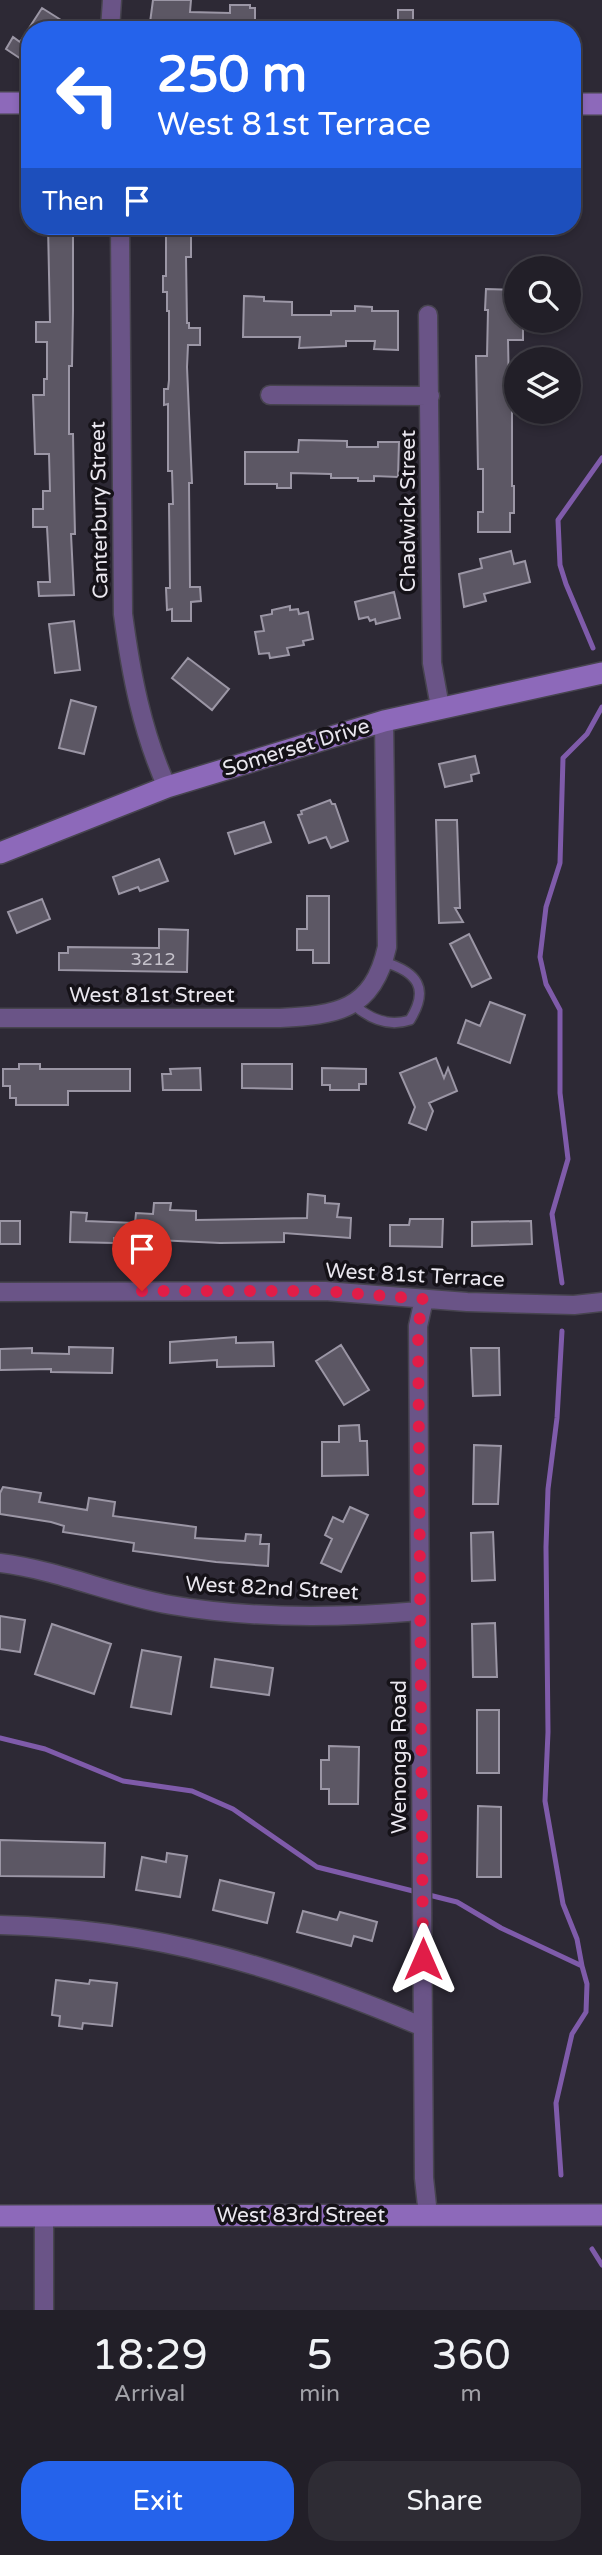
<!DOCTYPE html>
<html lang="en">
<head>
<meta charset="utf-8">
<style>
	:root { --surface:#221f28; --page:#2e2c34; --text:#f1f3f6; --muted:#a2a2a8; --line:#3f3d45; --accent:#2563eb }
	body { margin:0; font-family:"Varela Round",sans-serif; background:var(--page); color:var(--text); height:100vh; display:flex; flex-direction:column; font-size:26px; white-space:nowrap }
	* { box-sizing:border-box; margin:0 }
	p { font-size:23px; color:var(--muted) }
	.icon { flex:none; width:38px; height:38px; fill:none; stroke:currentColor; stroke-width:2; stroke-linecap:round; stroke-linejoin:round }
	.map { position:relative; height:2310px; overflow:hidden }
	.sheet { display:flex; flex-direction:column; background:var(--surface); flex:1 }
	.sheet>* { flex:none }
	.banner { position:absolute; left:21px; top:21px; width:560px; height:214px; border-radius:28px; box-shadow:0 4px 10px #0003,0 0 0 2px var(--line); background:#2563eb; color:#fff; overflow:hidden }
	.buttons { position:absolute; left:504px; top:256px; display:grid; gap:14px }
	.buttons a { display:grid; place-items:center; width:77px; height:77px; border-radius:50%; background:var(--surface); box-shadow:0 4px 10px #0003,0 0 0 2px var(--line); font-size:35px }
	.pin { position:absolute; display:grid; place-items:center; width:60px; height:60px; color:#fff; margin:-72px -30px; border-radius:50% 50% 50% 0; rotate:-45deg; box-shadow:0 0 7px #0007 }
	.pin .icon { rotate:45deg }
	.me { position:absolute; width:77px; margin:-38px; rotate:0deg; stroke-linejoin:round; filter:drop-shadow(0 0 5px #0008) }
	.turn { display:flex; align-items:center; gap:24px; height:147px; padding:0 21px; font-size:32px }
	.turn .icon { width:91px; height:91px; stroke-width:2.5 }
	.turn b { display:block; font-size:49px; line-height:60px }
	.then { display:flex; align-items:center; height:66px; padding:0 21px; background:#0003; gap:14px; font-size:26px }
	.eta { display:flex; justify-content:space-evenly; align-items:center; height:119px; text-align:center }
	.eta b { font-size:42px; font-weight:600; line-height:49px }
	.cta { display:flex; gap:14px; margin-top:auto; padding:14px 21px }
	.cta a { flex:1; height:80px; border-radius:28px; background:var(--accent); color:#fff; font-size:28px; font-weight:600; line-height:80px; text-align:center }
	.cta a+a { background:var(--page); color:var(--text) }
	.map>svg:first-child { display:block }
</style>
</head>
<body>
<div class="map">
<svg width="602" height="2310" viewBox="0 0 602 2310">
	<rect width="100%" height="100%" fill="#2d2935"/>
	<g fill="none" stroke-linecap="round" stroke-linejoin="round">
		<path stroke="#7f5baa" stroke-width="5" d="M593,648L566,584L560,565L558,520L602,458
			M562,1283L552,1214L568,1159L560,1093V1010L546,984L540,957L546,907L560,863L563,758L587,734L602,707
			M562,1331L557,1418L548,1489L546,1547L548,1732L545,1801L563,1904L577,1939L582,1966
			M0,1738L45,1749L123,1781L192,1791L233,1809L317,1867L457,1902L501,1928L582,1966L587,1984L586,2012L572,2034L556,2103L561,2175
			M592,2249L602,2265"/>
	</g>
	<path fill="#5c5764" stroke="#9b96a5" stroke-width="2" d="M153,0H191L190,12L230,13V5H250V8H255V30H149Z
		M42,8L61,20L55,30H30V65L6,49L13,37L20,42Z
		M398,10H413V30H398Z
		M48,226H73V311L72,366H69V434H73L74,491L75,534H71L74,595L39,596L38,582H50L47,527H33V509H43V491H50L49,454H35L33,395H44V379H47V342H36V322H50Z
		M166,226H191V257H186L187,323H189V328H200V345H188L187,367L192,483H189L190,587H200L201,601L191,602V621H172V609L167,610L166,588H170L169,504H173L172,471H168V404L164,405V389H168L169,380V311H167V292H163V276H166Z
		M486,289L516,290V320L523,323V340H508L509,389H512V486H514V513H510V532H478V512H483V469H478L476,356H487L488,310H485Z
		M244,296L264,297V301L292,302V315H331V311H355V306L372,307V311H398V350L374,349L375,341H346V346L299,348L300,337H243Z
		M299,440L347,441V447H378V442H399L398,477L374,476V481H358V478H331V474L291,473V488H277V484H245V452H298Z
		M511,551L514,564L525,561L530,582L484,594L486,601L464,607L459,574L482,568L480,559Z
		M394,592L400,618L376,624L375,619L370,621L368,617L359,619L355,602Z
		M290,606V610L298,609L299,614L308,612L313,639L303,641L304,645L287,648L289,655L270,658L269,653L259,654L255,632L264,631L261,616L272,614V610Z
		M74,621L80,670L55,673L49,624Z
		M188,658L229,689L212,710L172,678Z
		M71,700L96,707L84,754L59,748Z
		M475,756L479,773L471,775L472,781L445,787L439,764Z
		M330,800L332,804H335L348,841L331,848L326,837L309,843L298,815L302,814L301,811Z
		M436,820H457L460,908H455L463,922L439,923Z
		M264,822L271,842L235,854L228,833Z
		M159,859L168,881L140,891L138,887L119,894L113,877Z
		M307,896H329V963H313V950H297V929H307Z
		M42,899L50,919L17,933L8,912Z
		M159,929L188,930L187,972L59,970V953H68V947L159,948Z
		M469,934L491,978L472,987L450,944Z
		M490,1002L525,1015L510,1063L458,1043L466,1020L480,1026Z
		M436,1058L444,1078L448,1068L457,1091L429,1103L433,1111L426,1130L409,1123L415,1107L400,1073Z
		M19,1064H40V1069H130V1091H68V1105H16V1098H10V1086H3V1069H19Z
		M242,1064H292V1089L242,1088Z
		M200,1068L201,1090H163L162,1074H171L170,1069Z
		M322,1068L366,1069V1084H359V1090H330V1085H322Z
		M308,1194L325,1196V1203L339,1204L337,1217L351,1218L350,1238L284,1233V1242L220,1243L114,1238V1243L70,1242L71,1212L87,1213L86,1221L135,1223L136,1213L153,1214L154,1203H171L170,1210L196,1211V1220L307,1218Z
		M410,1219H443L442,1247L390,1246V1225H409Z
		M0,1221H20V1244H0Z
		M531,1221L532,1244L472,1246V1222Z
		M236,1337V1343L273,1342L274,1366L217,1367V1360L170,1363V1342Z
		M341,1345L369,1390L344,1405L316,1361Z
		M69,1347L113,1348L112,1373L51,1372V1369L0,1370V1349L32,1348V1353L69,1354Z
		M471,1348H499L500,1395L473,1396Z
		M359,1425L360,1441H367L368,1475L322,1476V1442H339V1426Z
		M474,1445L501,1446L498,1504H473Z
		M3,1487L41,1493L39,1502L87,1510L89,1498L115,1502L113,1516L196,1527L195,1538L245,1541L246,1534L261,1535L260,1544H269L268,1566L216,1562L133,1551L134,1543L63,1532L64,1526L51,1522L0,1514V1493Z
		M350,1507L368,1515L341,1572L321,1563L332,1539L325,1535L333,1517L343,1522Z
		M493,1532L495,1580L472,1581L471,1533Z
		M0,1616L25,1620L20,1652L0,1649Z
		M495,1623L497,1677H473L472,1624Z
		M52,1624L111,1644L94,1694L35,1674Z
		M142,1650L181,1657L171,1714L131,1707Z
		M215,1659L273,1668L269,1695L211,1687Z
		M477,1710H499V1773H477Z
		M329,1746L359,1747L358,1804H329V1789H321V1760H329Z
		M478,1806L501,1807V1877H477Z
		M0,1840L105,1843L104,1877L0,1876Z
		M167,1853L187,1856L180,1897L136,1890L142,1857L166,1862Z
		M220,1880L274,1893L267,1923L213,1910Z
		M303,1911L337,1920L340,1912L377,1922L372,1941L354,1936L351,1946L297,1932Z
		M56,1980L89,1984L90,1980L117,1983L112,2026L83,2023L82,2029L59,2026L60,2016L52,2015Z"/>
	<g fill="none" stroke-linecap="round" stroke-linejoin="round">
		<defs>
			<path id="lane" d="M354,1005C370,1019 389,1027 410,1020C430,988 417,972 384,962"/>
			<path id="street" d="M110,30L112,0
				M120,226L123,614C131,674 142,732 167,787
				M428,315L432,663L440,707
				M270,395L430,396
				M0,1018H280C336,1015 373,1011 387,947L384,721
				M0,1292L325,1291L467,1302L574,1305L602,1302
				M424,1299L418,1326L424,2178L428,2215
				M0,1563C58,1570 113,1595 171,1605C252,1619 338,1618 420,1611
				M0,1925C152,1928 285,1968 423,2027
				M44,2310V2216"/>
			<path id="secondary" d="M0,103H30
				M572,104H602
				M0,853L167,787L384,721L602,673
				M0,2216L602,2215"/>
		</defs>
		<use href="#lane" stroke="#47444f" stroke-width="12"/>
		<use href="#street" stroke="#47444f" stroke-width="21"/>
		<use href="#secondary" stroke="#47444f" stroke-width="24"/>
		<use href="#lane" stroke="#6a5487" stroke-width="9"/>
		<use href="#street" stroke="#6a5487" stroke-width="18"/>
		<use href="#secondary" stroke="#8d69ba" stroke-width="21"/>
	</g>
	<g fill="none" stroke-linecap="round" stroke-linejoin="round">
		<path stroke="#e11d48" stroke-width="12" stroke-dasharray="0 21.6" d="M142,1291H325L424,1299L418,1326L423,1959"/>
	</g>
	<g text-anchor="middle" stroke-width="7" stroke-linejoin="round" paint-order="stroke">
		<g font-size="18" fill="#c6c3cc">
			<text x="153" y="965">3212</text>
		</g>
		<g font-size="21" fill="#eae7ef" stroke="#151218">
			<text transform="translate(99 510) rotate(-91)" y="7">Canterbury Street</text>
			<text transform="translate(408 511) rotate(-90)" y="7">Chadwick Street</text>
			<text transform="translate(296 747) rotate(-17)" y="7">Somerset Drive</text>
			<text x="152" y="1002">West 81st Street</text>
			<text transform="translate(415 1275) rotate(3)" y="7">West 81st Terrace</text>
			<text transform="translate(272 1588) rotate(3)" y="7">West 82nd Street</text>
			<text transform="translate(399 1757) rotate(-90)" y="7">Wenonga Road</text>
			<text x="301" y="2222">West 83rd Street</text>
		</g>
	</g>
</svg>
<div class="buttons">
<a><svg class="icon" aria-label="search" viewBox="0 0 24 24"><circle cx="10" cy="10" r="6"/><path d="M15 15l6 6"/></svg></a>
<a><svg class="icon" aria-label="layers" viewBox="0 0 24 24"><path d="M12 4l9 5-9 5-9-5zM3 14l9 5 9-5"/></svg></a>
</div>
<div class="pin" style="left:142px;top:1291px;background:#d93025"><svg class="icon" aria-label="arrive" viewBox="0 0 24 24"><path d="M6 21V4h12l-3 4 3 4H6"/></svg></div>
<svg class="me" style="left:423px;top:1959px" viewBox="-20 -20 40 40"><path d="M0-17L14 15 0 8-14 15z" fill="#e11d48" stroke="#fff" stroke-width="4"/></svg>
<div class="banner">
<div class="turn"><svg class="icon" aria-label="left" viewBox="0 0 24 24"><path d="M17 20v-9H6M10 6l-5 5 5 5"/></svg><div><b>250 m</b>West 81st Terrace</div></div>
<div class="then">Then<svg class="icon" aria-label="arrive" viewBox="0 0 24 24"><path d="M6 21V4h12l-3 4 3 4H6"/></svg></div>
</div>
</div>
<section class="sheet">
<div class="eta">
<div><b>18:29</b><p>Arrival</p></div>
<div><b>5</b><p>min</p></div>
<div><b>360</b><p>m</p></div>
</div>
<div class="cta"><a>Exit</a><a>Share</a></div>
</section>
</body>
</html>
